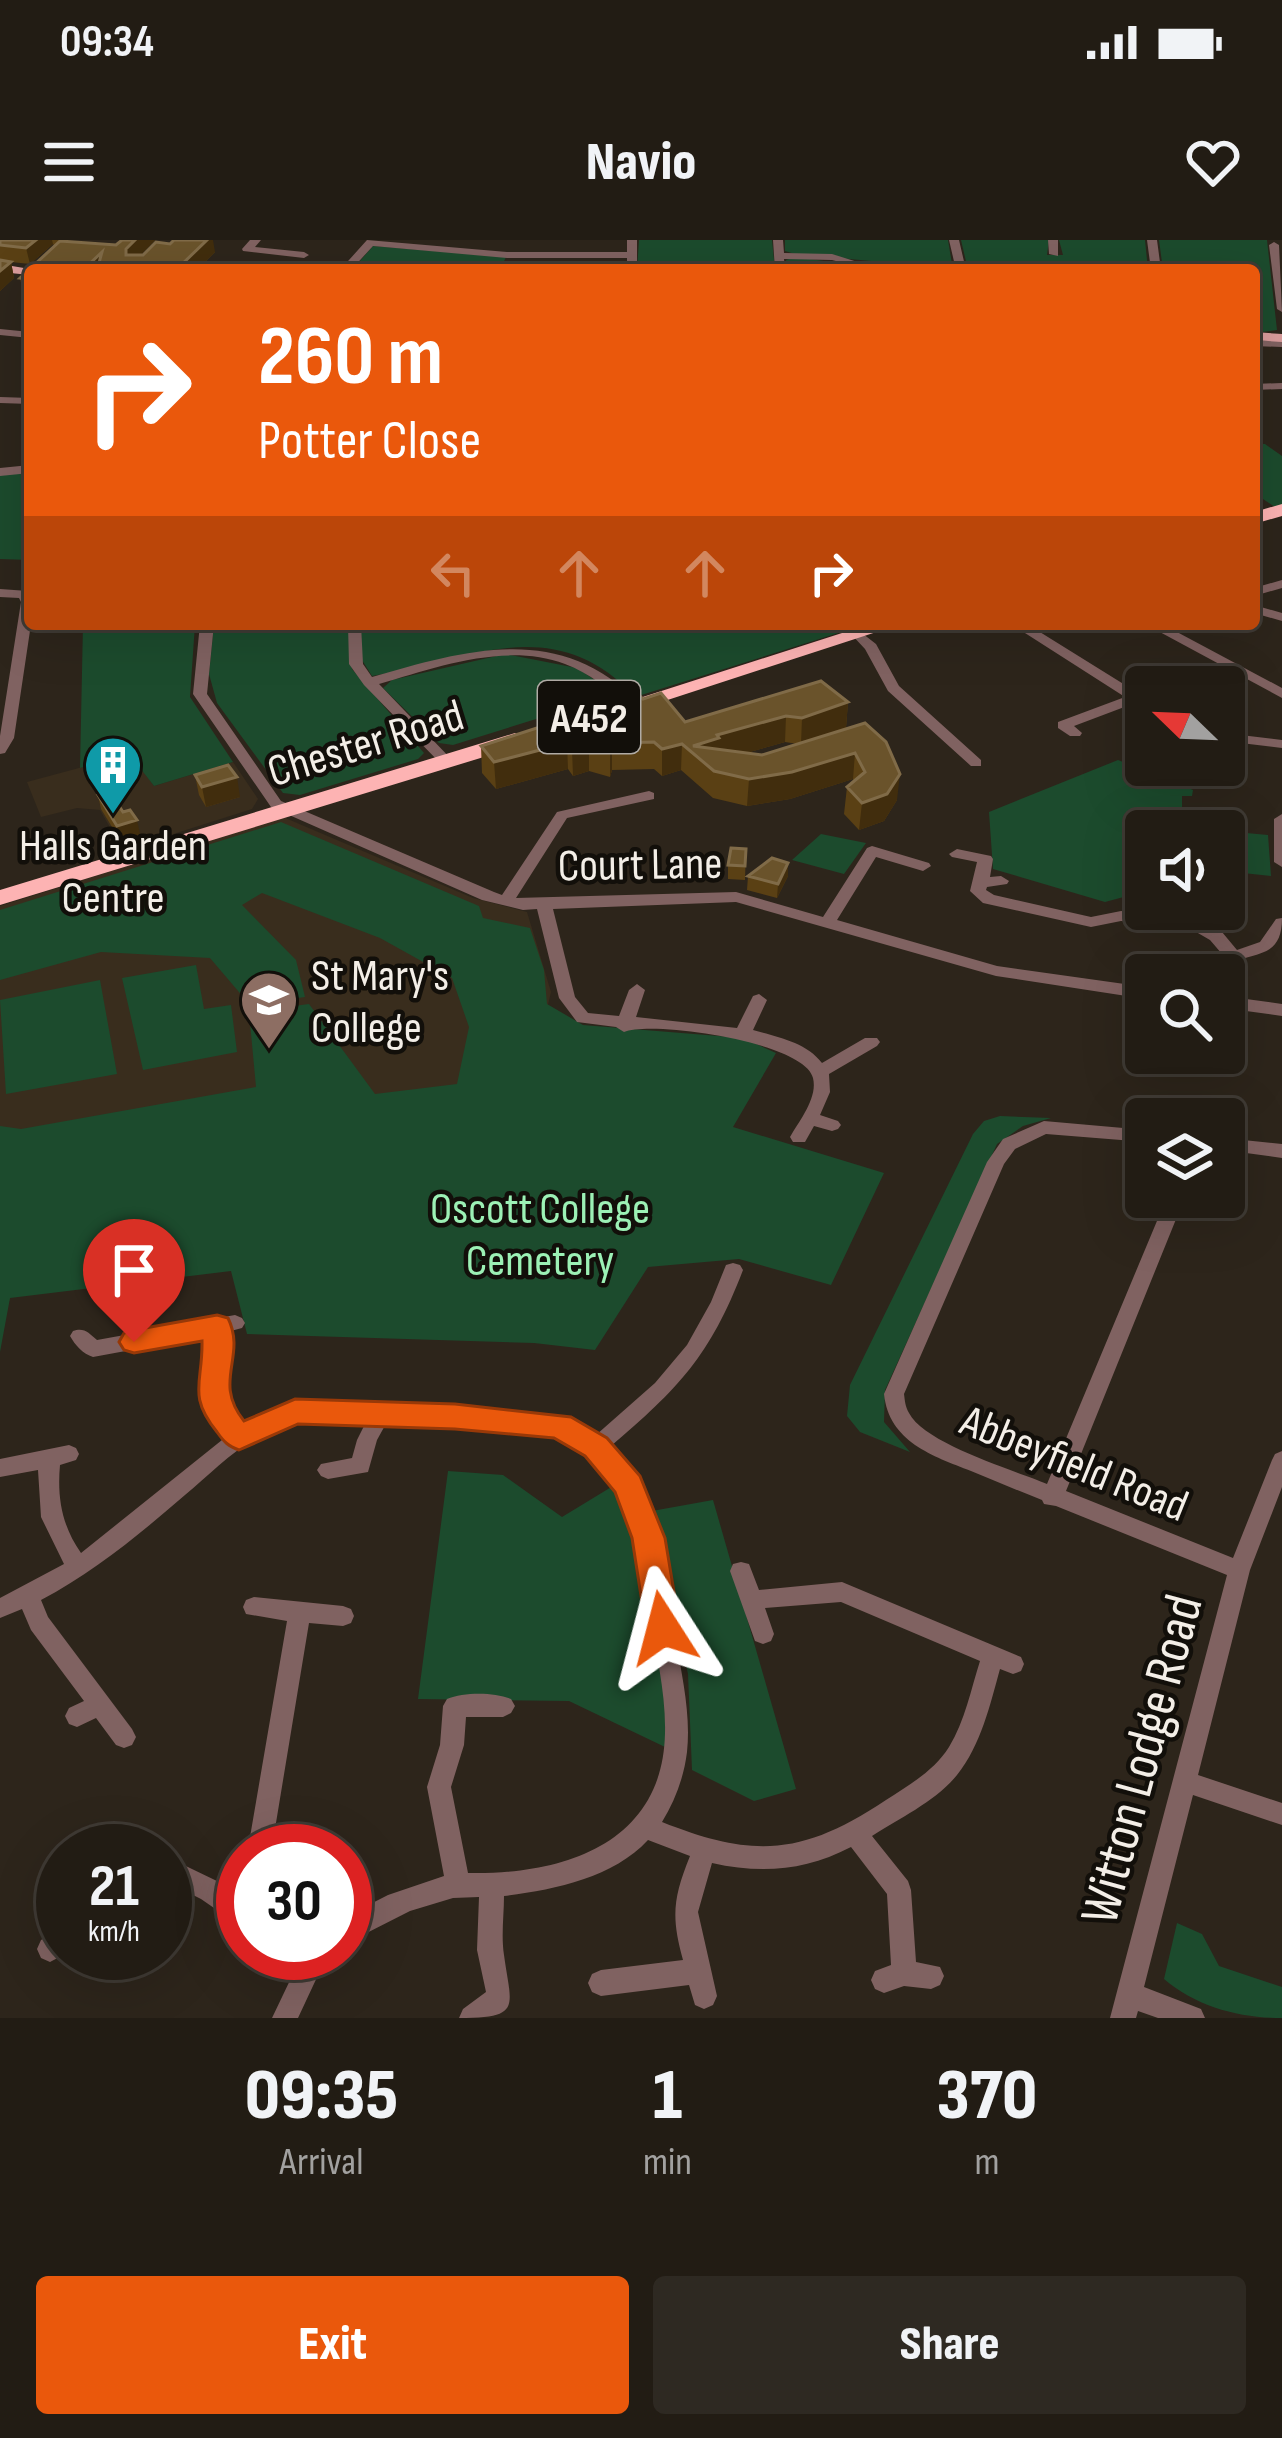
<!DOCTYPE html>
<html lang="en">
<head>
<meta charset="utf-8">
<style>
	:root { --surface:#221c14; --page:#2e2922; --text:#f1f3f6; --muted:#a2a1a0; --line:#3f3a34; --accent:#ea580c }
	body { margin:0; font-family:"Sofia Sans Condensed",sans-serif; background:var(--page); color:var(--text); height:100vh; display:flex; flex-direction:column; font-size:45px; white-space:nowrap }
	* { box-sizing:border-box; margin:0 }
	p { font-size:39px; color:var(--muted) }
	.icon { flex:none; width:66px; height:66px; fill:none; stroke:currentColor; stroke-width:2; stroke-linecap:round; stroke-linejoin:round }
	.map { position:relative; height:1778px; overflow:hidden }
	.side { display:flex; flex-direction:column; background:var(--surface); flex:1 }
	.side>* { flex:none }
	.top-card { position:absolute; left:24px; top:24px; width:1236px; height:366px; border-radius:12px; box-shadow:0 12px 48px #0002,0 0 0 3px var(--line); background:#ea580c; color:#fff; overflow:hidden }
	.needle { width:78px; rotate:293deg }
	.buttons { position:absolute; left:1125px; top:426px; display:grid; gap:24px }
	.buttons a { display:grid; place-items:center; width:120px; height:120px; border-radius:12px; background:var(--surface); box-shadow:0 12px 48px #0002,0 0 0 3px var(--line); font-size:60px }
	.speed { position:absolute; left:36px; top:1584px; display:flex; gap:24px; font-size:60px; font-weight:700; text-align:center }
	.speed>* { display:grid; place-content:center; width:156px; height:156px; border-radius:50%; background:var(--surface); box-shadow:0 12px 48px #0002,0 0 0 3px var(--line); line-height:1 }
	.speed small { font-size:30px; font-weight:400 }
	.speed .limit { border:18px solid #d22; background:#fff; color:#111 }
	.pin { position:absolute; display:grid; place-items:center; width:102px; height:102px; color:#fff; margin:-123px -51px; border-radius:50% 50% 50% 0; rotate:-45deg; box-shadow:0 0 12px #0007 }
	.pin .icon { rotate:45deg }
	.me { position:absolute; width:132px; margin:-66px; rotate:351deg; stroke-linejoin:round; filter:drop-shadow(0 0 9px #0008) }
	.turn { display:flex; align-items:center; gap:42px; height:252px; padding:0 36px; font-size:54px }
	.turn .icon { width:156px; height:156px; stroke-width:2.5 }
	.turn b { display:block; font-size:84px; line-height:102px }
	.lanes { display:flex; align-items:center; height:114px; padding:0 36px; background:#0003; justify-content:center; gap:60px; direction:ltr }
	.lanes .off { opacity:.35 }
	.eta { display:flex; justify-content:space-evenly; align-items:center; height:204px; text-align:center }
	.eta b { font-size:72px; font-weight:800; line-height:84px }
	.action { display:flex; gap:24px; margin-top:auto; padding:24px 36px }
	.action a { flex:1; height:138px; border-radius:12px; background:var(--accent); color:#fff; font-size:48px; font-weight:800; line-height:138px; text-align:center }
	.action a+a { background:var(--page); color:var(--text) }
	.status { display:flex; justify-content:space-between; align-items:center; height:84px; padding:0 60px; background:var(--surface); direction:ltr }
	.status svg { height:33px; fill:currentColor }
	header { display:flex; justify-content:space-between; align-items:center; height:156px; padding:0 36px; background:var(--surface); font-size:54px; font-weight:800 }
	.map>svg:first-child { display:block }
</style>
</head>
<body>
<div class="status"><b>09:34</b><svg viewBox="0 0 49 12"><path d="M0 12V9h3v3zM5 12V6h3v6zM10 12V3h3v9zM15 12V0h3v12zM26 1h20v11H26zM47 4h2v5h-2z"/></svg></div>
<header><svg class="icon" aria-label="menu" viewBox="0 0 24 24"><path d="M4 6h16M4 12h16M4 18h16"/></svg>Navio<svg class="icon" aria-label="heart" viewBox="0 0 24 24"><path d="M12 20l-8-8c-3-5 5-10 8-4 3-6 11-1 8 4z"/></svg></header>
<div class="map">
<svg width="1282" height="1778" viewBox="0 0 1282 1778">
	<rect width="100%" height="100%" fill="#2d251b"/>
	<path fill="#392d1d" d="M131,514L154,546L233,522L258,559L252,569L123,610L100,570L77,568L41,577L27,542Z
		M283,577L473,658L527,672L551,752L526,859L489,894L6,967L10,1058L0,1095V666Z"/>
	<path fill="#1c4b2d" d="M639,0H772L775,30H637Z
		M785,0H948L953,30H787L786,20L796,17L866,27L871,21L795,14L785,11Z
		M961,0H1049L1047,15H1063L1059,0H1145L1148,30H968Z
		M1159,0H1267L1277,90L1254,93V30H1163Z
		M373,6L506,17L500,30H352Z
		M1254,204H1265L1282,216V265L1275,267L1254,253V224L1260,222Z
		M30,232V320L0,319V235Z
		M83,384H195L190,457L233,522L154,546L130,515L80,528Z
		M214,384H341L349,393L352,429L424,513L418,519L300,555L283,553L217,463L209,434Z
		M369,384H867L635,457C554,369 466,421 372,436L362,420L361,392Z
		M505,414L577,428L611,451L610,456L453,505L439,503L383,448L392,440Z
		M1118,520L1193,550L1192,556H1182V571L1193,573L1194,591H1146V651L1105,662L993,629L989,572Z
		M281,582L479,666L483,678L530,688L544,730L547,764L583,785L743,798L776,813L733,887L884,933L831,1045L739,1019L648,1027L595,1110L534,1103L247,1094L231,1031L10,1058L0,1112V886L21,889L256,847L249,772L309,764L375,854L457,844L469,787L452,738L380,698L262,653L242,665L296,720L305,757L250,765L210,718L101,712L0,740V670Z
		M1203,589L1268,595L1271,636L1224,631V591Z
		M821,594L866,603L844,634L792,620Z
		M196,725L204,769L231,765L237,812L143,830L122,738Z
		M100,740L117,834L6,854L0,760Z
		M1000,876L1051,878L1023,886L997,904L885,1150L884,1182L910,1212L860,1192L847,1176L850,1145L973,894L984,881Z
		M448,1231L503,1235L562,1277L613,1246C641,1313 671,1435 665,1507L569,1461L418,1459Z
		M713,1260L796,1549L754,1561L692,1530L688,1434L652,1271Z
		M1177,1683L1202,1694L1219,1726L1282,1747V1778C1239,1778 1197,1767 1164,1739Z"/>
	<g fill="none" stroke-linecap="round" stroke-linejoin="round">
		<path fill="#806261" fill-rule="evenodd" d="M250,0H261L255,7L304,12L309,15L304,18L243,11L242,9Z
			M367,0L507,12H627V0H637V30H627V18H507L373,6L351,30H340Z
			M773,0H783L784,13L832,14L864,24L859,27L832,20L784,19L785,30H775Z
			M949,0H959L966,30H956Z
			M1048,0H1058V16L1049,14Z
			M1147,0H1157L1161,30H1151Z
			M1274,2L1279,5L1282,72L1277,69L1269,5Z
			M0,89L30,92V98L0,95Z
			M1254,100L1282,101V107L1254,106Z
			M1282,143V149L1254,150V144Z
			M0,157L30,158V164L0,163Z
			M30,225V233L0,236V228Z
			M1282,340V348L1254,356V348Z
			M0,349L28,351L31,384L14,498L5,513L0,514V496L21,362L19,358L0,357Z
			M1254,365L1282,373V381L1254,373Z
			M200,384H214L207,454L281,561L494,652L502,655L557,572L649,551L654,553V559L567,578L516,658L736,652L823,677L867,608L872,606L929,623L931,626L923,631L876,617L837,680L997,726L1146,747V759L996,736L736,662L553,669L575,757L588,773L619,776L629,750L637,744L645,750L636,777L737,788L753,756L759,754L767,760L753,790C777,797 806,802 822,823L865,798H877L880,802L877,806L829,834L830,852L820,875L838,881L841,885L838,889L832,891L814,886L805,902H793L790,897C799,881 818,858 813,838C805,802 652,780 624,792L616,787L577,782L559,758L537,669L523,670L482,660L271,567L193,454Z
			M361,384L363,424L372,437C469,409 561,382 640,464L633,468L628,467C609,450 590,433 565,424C505,402 437,427 379,444L453,521L451,524H441L364,445L349,424L348,385Z
			M1011,384H1027L1146,458V468L1135,463L1074,486L1082,493L1080,496H1070L1058,488V482L1125,457Z
			M1145,384H1162L1282,448V458Z
			M858,390L876,404L899,446L981,520V526H971L888,451L865,409L851,394Z
			M1224,493L1282,500V508L1224,501Z
			M1282,574V627L1274,622V579Z
			M957,609L991,616L993,619L990,637L1001,636L1009,641L1007,644L987,647L986,650L994,655L1091,677L1121,671L1195,679L1222,692L1237,710L1260,702L1276,679L1282,678C1282,728 1241,705 1219,735H1202L1215,716L1222,714L1210,700L1191,689L1121,681L1091,687L983,663L970,651L977,622L952,617L949,614Z
			M1224,756L1282,764V776L1224,768Z
			M1044,881L1146,890V902L1046,894L1015,909L1004,924L904,1154C905,1161 905,1166 909,1173C925,1204 1014,1230 1047,1244L1167,957H1185L1066,1251L1233,1318L1272,1220L1275,1214L1282,1211V1247L1250,1330L1198,1535L1282,1563V1585L1193,1555L1144,1747L1201,1769L1205,1778H1158L1138,1771L1136,1778H1110L1227,1335L1056,1266L1044,1264L1042,1260C1019,1251 995,1241 971,1231C933,1216 889,1202 884,1154L987,922L1003,899Z
			M1224,898L1282,904V918L1224,910Z
			M733,1023L740,1025L743,1030C710,1116 679,1148 610,1207C659,1250 666,1339 676,1400C682,1437 691,1474 687,1512C684,1537 675,1561 662,1582C755,1619 803,1615 886,1560C909,1545 934,1531 949,1507C965,1481 971,1449 980,1421L841,1362L765,1368L774,1394L771,1401L763,1404L755,1401L730,1331L733,1324L741,1322L749,1324L759,1350L842,1342L1021,1417L1024,1424L1021,1431L1013,1434L1000,1429C990,1465 981,1505 957,1535C936,1561 900,1578 872,1596L908,1641L911,1650L916,1722L940,1727L944,1736L940,1745L931,1749L904,1746L884,1753L875,1749L871,1740L875,1731L891,1725L887,1654L851,1607C805,1631 761,1634 712,1623L698,1672L717,1756L713,1765L704,1769L695,1765L689,1745L601,1756L592,1752L588,1743L592,1734L601,1730L683,1720C671,1677 673,1658 690,1616L648,1600C613,1638 553,1650 504,1656C504,1675 501,1696 504,1715C511,1767 523,1778 459,1778L463,1769L486,1752L477,1710L479,1657L453,1658L410,1671L345,1704V1677L388,1655L444,1636L427,1547L440,1505L443,1466L447,1459C464,1452 494,1452 511,1459L515,1466L511,1473L503,1477H466L464,1505L451,1547L468,1633C563,1635 663,1604 665,1493C666,1453 656,1414 650,1375C641,1317 634,1237 577,1204C526,1175 445,1185 388,1180L377,1200L368,1232L328,1239L321,1236L317,1230L321,1224L352,1218L357,1200L368,1178C343,1176 317,1174 293,1181C251,1192 217,1228 185,1255C140,1294 94,1332 41,1360L48,1377L132,1489L136,1497L132,1505L124,1508L116,1505L96,1478L77,1487L69,1484L65,1476L69,1468L84,1461L31,1390L22,1369L0,1378V1358L64,1324L41,1277L38,1230L0,1237V1219L69,1205L76,1208L79,1214L76,1220L60,1225C57,1258 62,1286 81,1313L227,1196C195,1153 209,1143 207,1096L93,1117C83,1114 75,1105 70,1096L73,1091C84,1087 89,1093 97,1100L235,1075L242,1078L245,1083L242,1088L227,1092C228,1134 214,1149 242,1186L294,1164L344,1160L526,1172L557,1178L596,1195L655,1143L687,1105L711,1062L726,1025Z
			M254,1357L343,1366L351,1369L354,1376L351,1383L343,1386L309,1383L273,1601L268,1611H243V1614L242,1611L250,1597L287,1381L246,1374L243,1367L246,1360Z
			M165,1616L219,1642L234,1620L243,1616V1649L238,1657L243,1660V1688L201,1659L165,1641Z
			M63,1688V1713H67L50,1722L41,1718L37,1709L41,1700Z
			M303,1713H334L330,1722L319,1733L298,1778H272Z"/>
		<path fill="#da9c9c" fill-rule="evenodd" d="M0,24L36,30H30V35L0,32Z
			M1254,92L1282,94V102L1254,100Z"/>
		<path fill="#fdb3b3" fill-rule="evenodd" d="M1282,264V276L1254,284V272Z
			M870,384H901L640,469H624L621,464Z
			M515,493L526,500L523,505L0,665V650Z"/>
	</g>
	<path fill="#5a4014" fill-rule="evenodd" d="M0,0H69L67,1L116,5L155,0L140,15L215,12L197,30H30V56H24L20,38L55,6L53,4L30,24L11,22L14,38L0,51Z
		M643,459L685,482L848,462L846,488L865,483L897,560L884,581L859,590L844,574L847,547L854,542L853,539L790,559L747,566L713,558L681,530L662,536L654,529L612,530L610,537L589,531L573,536L568,529L496,549L482,533L481,506L571,477V465L592,471ZM785,502L798,504L762,515L746,513Z
		M195,535L240,557L206,567L199,555Z
		M98,555L123,572L140,594L120,600L101,569Z
		M746,609L745,640L728,639V625Z
		M788,623V636L777,658L747,650L748,636Z"/>
	<path fill="#412d0d" d="M36,0H52L53,4L30,24L26,8Z
		M135,0H155L129,27L126,9Z
		M207,0H213L215,12L197,30H176Z
		M102,12L105,30H83Z
		M11,22L14,38L0,51V31Z
		M848,462L846,488L801,504L802,478Z
		M786,476L785,502L718,521L693,506L717,495Z
		M567,503L568,529L496,549L494,522Z
		M612,503V530L610,537V510Z
		M589,504V531L573,536L572,509Z
		M682,504L681,530L662,536V509Z
		M855,513L853,539L790,559L747,566L749,539Z
		M900,534L897,560L884,581L859,590L862,563Z
		M237,537L240,557L206,567L202,547Z
		M137,580L140,594L120,600L117,586Z
		M788,623V636L777,658L778,644Z"/>
	<path fill="#6a532b" stroke="#806b48" stroke-width="3" d="M0,0H36L26,8L0,5Z
		M122,0H135L126,9V15H143L156,2L170,4L174,0H207L176,30H97L102,12L83,30H30V39L20,38L60,1L116,5Z
		M0,20L11,22L0,31Z
		M821,441L848,462L802,478L786,476L717,495L719,498L693,506L762,515L865,483L886,502L900,534L887,554L862,563L847,547L865,532L855,513L792,532L749,539L714,531L682,504L662,509L654,502L612,503L610,510L589,504L572,509L567,503L494,522L481,506L571,477L576,474L571,465L576,463L592,471L624,455L637,453L643,459L661,453L685,482Z
		M228,525L237,537L202,547L195,535Z
		M110,552L123,572L130,570L137,580L117,586L98,555Z
		M731,608L746,609L745,626L728,625Z
		M772,618L788,623L778,644L748,636Z"/>
	<path fill="#ea580c" stroke="#983908" stroke-width="3" d="M217,1075L228,1078C247,1117 212,1141 244,1181L295,1159L455,1164L571,1177L607,1198L640,1236L665,1298L680,1388L675,1398L663,1403L651,1398L646,1388L632,1298L615,1252L585,1216L554,1198L455,1189L298,1184L239,1210C228,1206 224,1202 217,1192C187,1155 203,1143 202,1101L134,1113L124,1110L119,1102L124,1093L134,1090Z"/>
	<defs>
		<symbol id="building-pin" viewBox="-11 -11 22 30"><path d="M0 17L-7.5 6A9.5 9.5 0 1 1 7.5 6Z" fill="#0f9aa8" stroke="#120f0a"/><path d="M-4-6H4V6H1V3H-1V6H-4ZM-2.5-4.3h1.7v1.8h-1.7ZM.8-4.3h1.7v1.8H.8ZM-2.5-1h1.7V.8h-1.7ZM.8-1h1.7V.8H.8Z" fill="#fff"/></symbol>
		<symbol id="university-pin" viewBox="-11 -11 22 30"><path d="M0 17L-7.5 6A9.5 9.5 0 1 1 7.5 6Z" fill="#8d6e63" stroke="#120f0a"/><path d="M0-5L7-2L0 1L-7-2ZM-4 1L0 2.5L4 1V4Q0 6-4 4Z" fill="#fff"/></symbol>
	</defs>
	<g fill-rule="evenodd">
		<use href="#building-pin" x="80" y="492" width="66" height="90"/>
		<use href="#university-pin" x="236" y="727" width="66" height="90"/>
	</g>
	<g text-anchor="middle" stroke-width="9" stroke-linejoin="round" paint-order="stroke">
		<rect fill="#120f0a" stroke="#b0aba5" stroke-width="3" x="538" y="441" width="102" height="72" rx="9"/>
		<g font-size="42" font-weight="bold" fill="#f3eee7">
			<text x="589" y="492">A452</text>
		</g>
		<g font-size="45" fill="#f3eee7" stroke="#120f0a">
			<text transform="translate(365 502) rotate(-17)" y="16">Chester Road</text>
			<text transform="translate(640 623) rotate(-1)" y="16">Court Lane</text>
			<text transform="translate(1075 1222) rotate(22)" y="16">Abbeyfield Road</text>
		</g>
		<g font-size="45" fill="#f3eee7" stroke="#120f0a">
			<text x="113" y="620">Halls Garden<tspan x="113" dy="52">Centre</tspan></text>
			<text x="311" y="750" text-anchor="start">St Mary's<tspan x="311" dy="52">College</tspan></text>
		</g>
		<g font-size="45" fill="#9cf1b5" stroke="#120f0a">
			<text x="540" y="983">Oscott College<tspan x="540" dy="52">Cemetery</tspan></text>
		</g>
		<g font-size="54" fill="#f3eee7" stroke="#120f0a">
			<text transform="translate(1140 1519) rotate(-75)" y="19">Witton Lodge Road</text>
		</g>
	</g>
</svg>
<div class="buttons">
<a><svg class="needle" viewBox="-14 -14 28 28"><path d="M0-13l5 13h-10z" fill="#e53935"/><path d="M0 13l5-13h-10z" fill="#a2a1a0"/></svg></a>
<a><svg class="icon" aria-label="sound" viewBox="0 0 24 24"><path d="M4 9h4l5-4v14l-5-4H4zM17 9q2 3 0 6"/></svg></a>
<a><svg class="icon" aria-label="search" viewBox="0 0 24 24"><circle cx="10" cy="10" r="6"/><path d="M15 15l6 6"/></svg></a>
<a><svg class="icon" aria-label="layers" viewBox="0 0 24 24"><path d="M12 4l9 5-9 5-9-5zM3 14l9 5 9-5"/></svg></a>
</div>
<div class="speed"><div>21<small>km/h</small></div><div class="limit">30</div></div>
<div class="pin" style="left:134px;top:1102px;background:#d93025"><svg class="icon" aria-label="arrive" viewBox="0 0 24 24"><path d="M6 21V4h12l-3 4 3 4H6"/></svg></div>
<svg class="me" style="left:663px;top:1388px" viewBox="-20 -20 40 40"><path d="M0-17L14 15 0 8-14 15z" fill="#ea580c" stroke="#fff" stroke-width="4"/></svg>
<div class="top-card">
<div class="turn"><svg class="icon" aria-label="right" viewBox="0 0 24 24"><path d="M7 20v-9h11M14 6l5 5-5 5"/></svg><div><b>260 m</b>Potter Close</div></div>
<div class="lanes"><svg class="icon off" aria-label="left" viewBox="0 0 24 24"><path d="M17 20v-9H6M10 6l-5 5 5 5"/></svg><svg class="icon off" aria-label="ahead" viewBox="0 0 24 24"><path d="M12 20V5M6 11l6-6 6 6"/></svg><svg class="icon off" aria-label="ahead" viewBox="0 0 24 24"><path d="M12 20V5M6 11l6-6 6 6"/></svg><svg class="icon" aria-label="right" viewBox="0 0 24 24"><path d="M7 20v-9h11M14 6l5 5-5 5"/></svg></div>
</div>
</div>
<section class="side">
<div class="eta">
<div><b>09:35</b><p>Arrival</p></div>
<div><b>1</b><p>min</p></div>
<div><b>370</b><p>m</p></div>
</div>
<div class="action"><a>Exit</a><a>Share</a></div>
</section>
</body>
</html>
